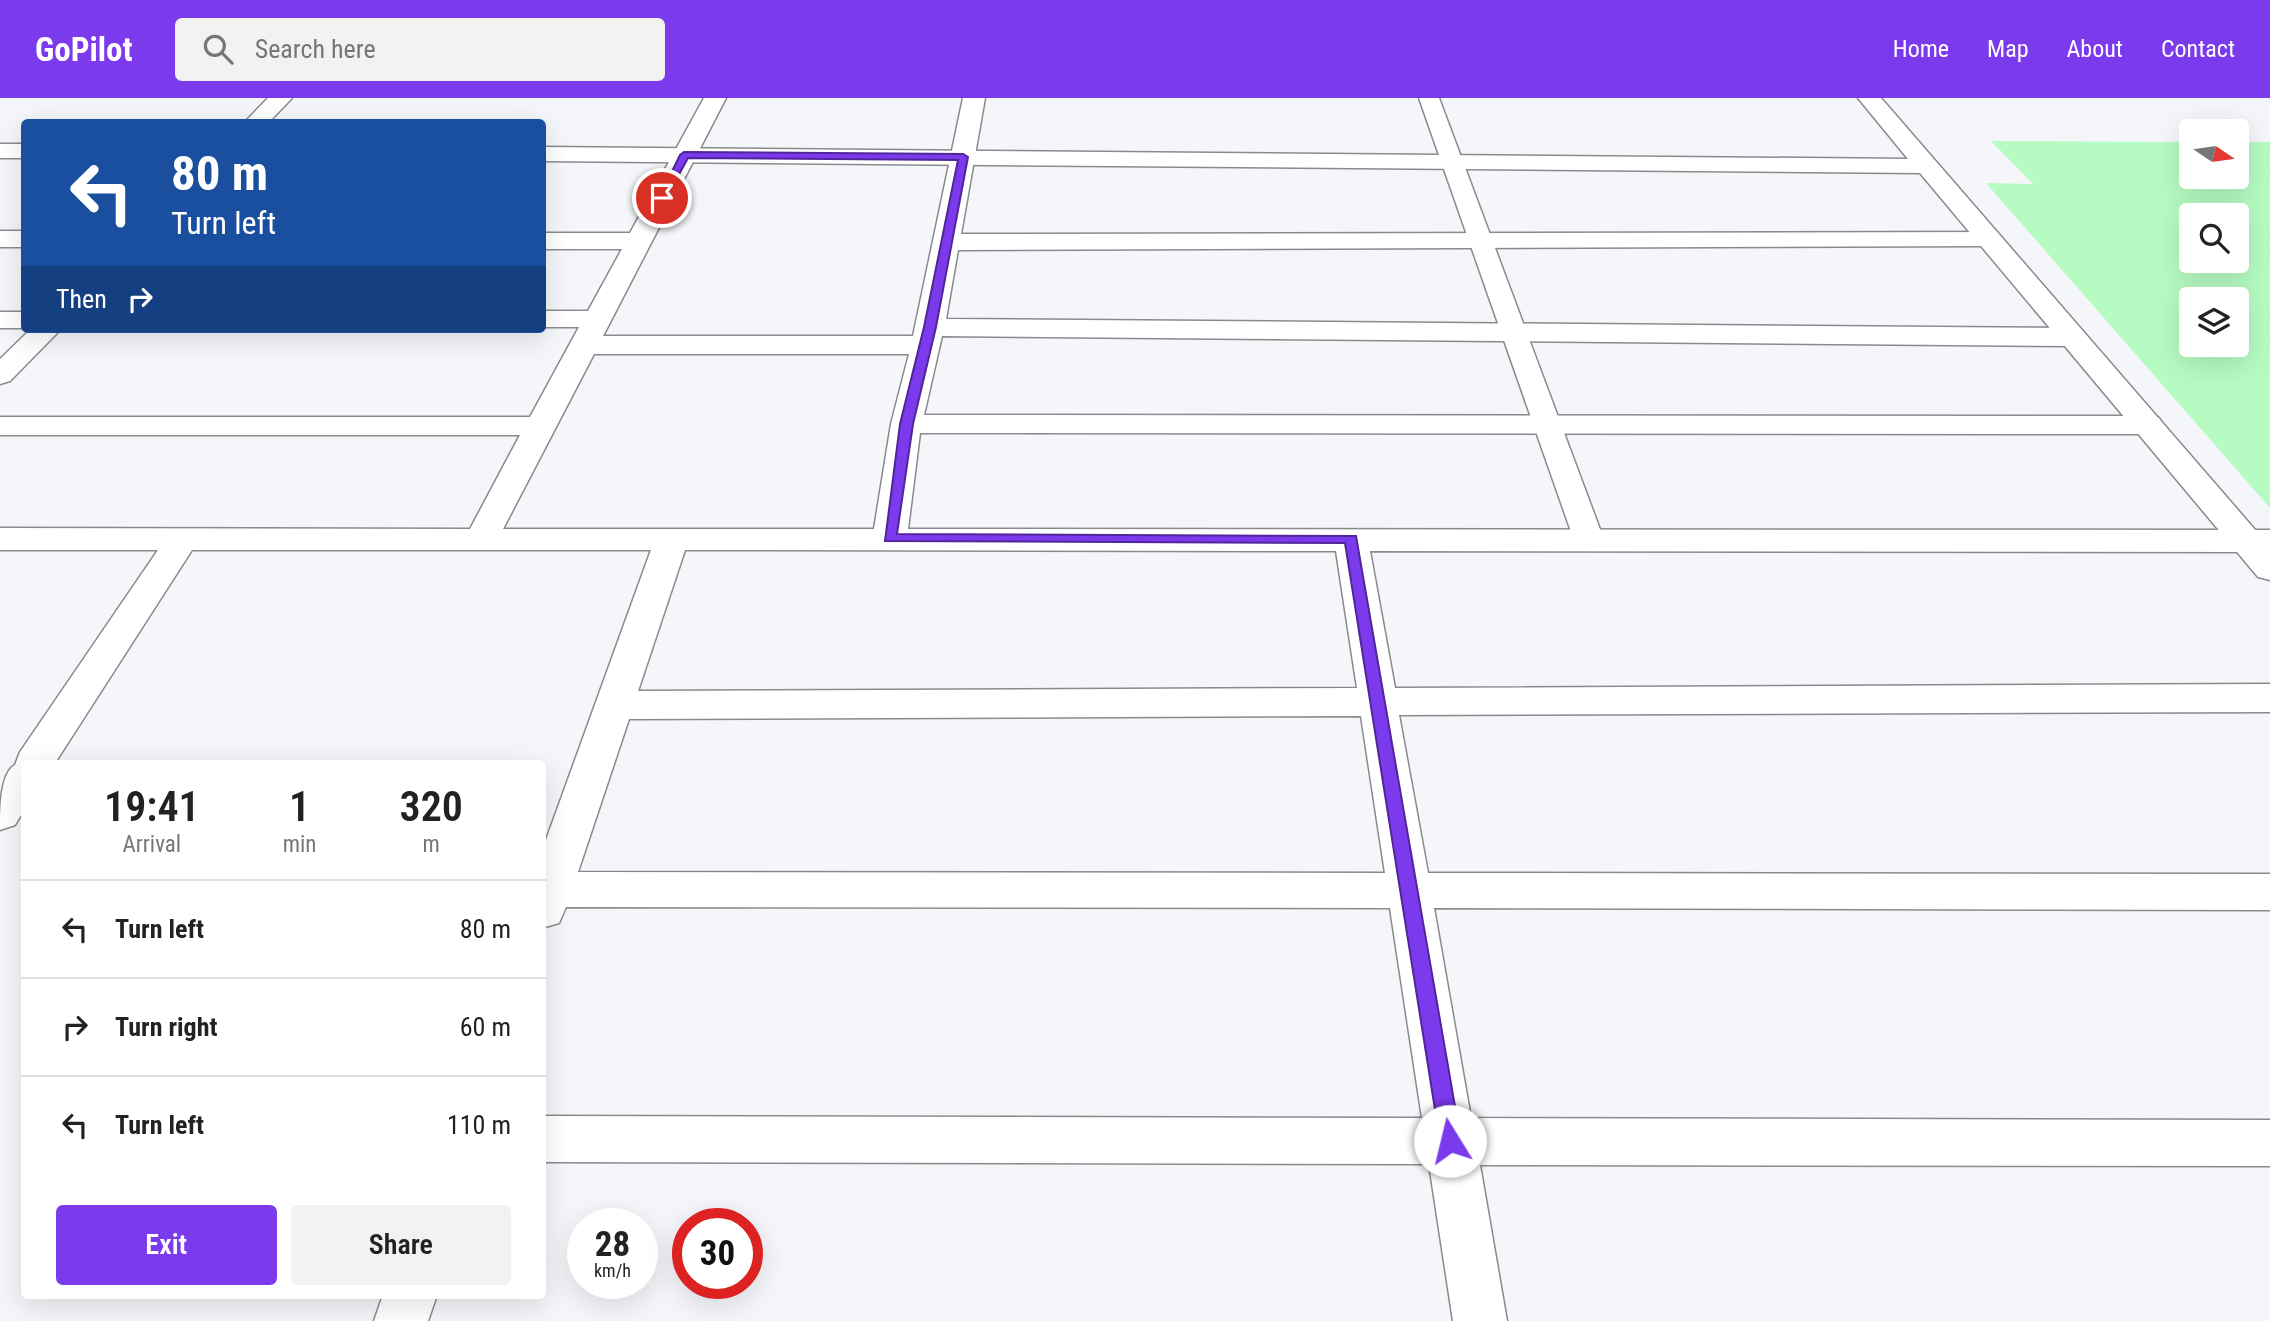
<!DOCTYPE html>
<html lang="en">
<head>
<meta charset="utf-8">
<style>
	:root { --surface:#fff; --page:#f2f2f2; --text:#222; --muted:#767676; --line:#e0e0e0; --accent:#7c3aed }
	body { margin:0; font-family:"Roboto Condensed",sans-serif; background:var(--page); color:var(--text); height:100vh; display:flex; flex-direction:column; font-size:26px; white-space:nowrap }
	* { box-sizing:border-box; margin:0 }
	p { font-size:23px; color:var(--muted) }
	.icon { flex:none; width:38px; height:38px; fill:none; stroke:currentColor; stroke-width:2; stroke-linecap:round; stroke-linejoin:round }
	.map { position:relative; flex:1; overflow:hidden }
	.side { position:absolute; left:21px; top:662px; width:525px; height:539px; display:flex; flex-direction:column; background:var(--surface); border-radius:7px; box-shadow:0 7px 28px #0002 }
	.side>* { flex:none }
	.guide { position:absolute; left:21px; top:21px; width:525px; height:214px; border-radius:7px; box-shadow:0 7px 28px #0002; background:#1a4fa0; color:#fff; overflow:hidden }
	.needle { width:46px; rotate:103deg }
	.tools { position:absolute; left:2179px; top:21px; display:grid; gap:14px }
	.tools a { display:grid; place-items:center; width:70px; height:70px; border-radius:7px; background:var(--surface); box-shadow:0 7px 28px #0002; font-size:35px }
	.speed { position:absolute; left:567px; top:1110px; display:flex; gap:14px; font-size:35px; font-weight:700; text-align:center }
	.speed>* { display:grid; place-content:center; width:91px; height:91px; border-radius:50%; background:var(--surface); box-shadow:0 7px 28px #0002; line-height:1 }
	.speed small { font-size:18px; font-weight:400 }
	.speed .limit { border:10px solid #d22; background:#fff; color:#111 }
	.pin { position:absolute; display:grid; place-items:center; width:60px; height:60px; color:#fff; margin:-30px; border:4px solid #fff; border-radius:50%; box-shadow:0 2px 7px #0007 }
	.me { position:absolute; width:77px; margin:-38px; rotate:351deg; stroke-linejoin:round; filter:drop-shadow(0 0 5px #0008) }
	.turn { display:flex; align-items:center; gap:24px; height:147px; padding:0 35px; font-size:32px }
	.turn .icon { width:91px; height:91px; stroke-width:2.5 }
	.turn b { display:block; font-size:49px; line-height:60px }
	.then { display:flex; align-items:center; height:66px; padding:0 35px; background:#0003; gap:14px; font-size:26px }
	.eta { display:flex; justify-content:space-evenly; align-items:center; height:119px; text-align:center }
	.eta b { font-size:42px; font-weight:600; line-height:49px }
	.cta { display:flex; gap:14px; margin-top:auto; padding:14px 35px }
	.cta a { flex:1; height:80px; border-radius:7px; background:var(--accent); color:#fff; font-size:28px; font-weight:600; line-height:80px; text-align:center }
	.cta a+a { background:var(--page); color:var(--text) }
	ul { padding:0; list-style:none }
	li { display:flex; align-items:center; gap:21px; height:98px; padding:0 35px; border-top:2px solid var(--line) }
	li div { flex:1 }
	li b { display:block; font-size:26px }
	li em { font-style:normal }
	header { display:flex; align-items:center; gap:42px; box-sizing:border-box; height:98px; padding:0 35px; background:var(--accent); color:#fff }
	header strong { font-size:33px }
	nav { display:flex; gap:38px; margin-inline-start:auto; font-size:24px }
	.search { width:490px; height:63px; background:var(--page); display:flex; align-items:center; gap:18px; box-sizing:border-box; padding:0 24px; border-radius:7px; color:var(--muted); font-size:26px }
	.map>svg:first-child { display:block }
</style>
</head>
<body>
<header>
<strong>GoPilot</strong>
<div class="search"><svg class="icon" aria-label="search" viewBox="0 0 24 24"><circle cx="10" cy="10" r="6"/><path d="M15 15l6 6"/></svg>Search here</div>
<nav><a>Home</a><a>Map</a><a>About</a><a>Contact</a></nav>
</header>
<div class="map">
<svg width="2270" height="1223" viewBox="0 0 2270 1223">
	<rect width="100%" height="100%" fill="#f4f6fa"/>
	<path fill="#b6fbc2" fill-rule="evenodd" d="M1991,43L2191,44V79H2236L2237,44H2270V410L1986,85L2033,86ZM2191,117H2236V163H2191ZM2191,201H2236V247H2191Z"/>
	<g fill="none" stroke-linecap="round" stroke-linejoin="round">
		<defs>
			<path id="service" d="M1419,0H1439L1604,442L1600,449L1589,452L1578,449L1574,442Z"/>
			<path id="minor" d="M268,0H292L269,24H245Z
				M704,0H726L603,238H913L963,0H985L961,136L1997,134L2001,140L1997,146L1988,148L958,152L946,221L2073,230L2083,233L2087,239L2083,245L2073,248L942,238L924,317L2148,318L2159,320L2163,327L2159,334L2148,336L920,335L908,431L2270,432V454L1370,453L1395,590L2270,586V614L1399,617L1428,775L2270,776V812L1434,810L1471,1020L2270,1022V1068L1480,1067L1507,1223H1453L1429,1066L542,1064V1018L1422,1020L1390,810L566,809L559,825L542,830V753L651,452H192L55,665H24V712L15,727L0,732C0,712 0,675 15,667L20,654L158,452H0V430L470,431L520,337H0V319H530L579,229H542V213H588L622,151H542V135H630ZM594,256H909L891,326L874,431H503ZM685,452L1336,453L1357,590L638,593ZM1361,618L1385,775L578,774L629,621Z
				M0,133H24V149H0Z
				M0,214H24V230H0Z
				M31,231H61L10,283L0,286V261Z
				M383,1197H437L428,1223H374Z"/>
			<path id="tertiary" d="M1858,0H1881L2270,449V482L2258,479L1920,75L542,63V49L1908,61Z
				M0,46H24V60H0Z"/>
		</defs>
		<use href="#service" stroke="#888a8e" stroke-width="3"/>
		<use href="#minor" stroke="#888a8e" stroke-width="3"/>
		<use href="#tertiary" stroke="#888a8e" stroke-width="3"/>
		<use href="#service" fill="#fff" fill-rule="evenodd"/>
		<use href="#minor" fill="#fff" fill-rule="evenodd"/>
		<use href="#tertiary" fill="#fff" fill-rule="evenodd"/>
	</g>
	<path fill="#7c3aed" stroke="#51269a" stroke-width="2" d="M684,54L963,56L968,59L936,229L913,326L897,436L1356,438L1461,1043L1458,1050L1450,1053L1443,1050L1440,1043L1345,445L885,443L900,326L924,229L958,62L688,60L665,102H658L680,57Z"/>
</svg>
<div class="tools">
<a><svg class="needle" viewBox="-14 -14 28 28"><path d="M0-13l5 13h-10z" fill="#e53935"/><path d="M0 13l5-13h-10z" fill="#767676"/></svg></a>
<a><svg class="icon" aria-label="search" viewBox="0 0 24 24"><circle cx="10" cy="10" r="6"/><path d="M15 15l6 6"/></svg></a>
<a><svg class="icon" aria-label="layers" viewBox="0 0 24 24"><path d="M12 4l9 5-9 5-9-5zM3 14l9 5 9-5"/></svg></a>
</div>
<div class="speed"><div>28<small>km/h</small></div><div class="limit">30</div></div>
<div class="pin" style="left:662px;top:100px;background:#d93025"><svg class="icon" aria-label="arrive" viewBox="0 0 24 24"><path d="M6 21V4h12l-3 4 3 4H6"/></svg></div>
<svg class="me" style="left:1450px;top:1043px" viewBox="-20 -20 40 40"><circle r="19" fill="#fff"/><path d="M0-13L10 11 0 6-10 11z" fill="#7c3aed"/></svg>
<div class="guide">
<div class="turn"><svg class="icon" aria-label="left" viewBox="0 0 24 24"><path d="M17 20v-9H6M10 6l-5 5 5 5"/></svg><div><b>80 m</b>Turn left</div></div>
<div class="then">Then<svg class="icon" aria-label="right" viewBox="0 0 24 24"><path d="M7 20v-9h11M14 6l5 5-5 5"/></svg></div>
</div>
<section class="side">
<div class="eta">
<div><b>19:41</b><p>Arrival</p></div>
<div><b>1</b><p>min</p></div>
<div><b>320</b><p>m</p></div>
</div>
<ul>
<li><svg class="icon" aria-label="left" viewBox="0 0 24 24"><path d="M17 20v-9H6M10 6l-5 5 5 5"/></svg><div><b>Turn left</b></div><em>80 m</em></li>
<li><svg class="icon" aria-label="right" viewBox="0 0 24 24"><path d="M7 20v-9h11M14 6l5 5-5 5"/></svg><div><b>Turn right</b></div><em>60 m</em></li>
<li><svg class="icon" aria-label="left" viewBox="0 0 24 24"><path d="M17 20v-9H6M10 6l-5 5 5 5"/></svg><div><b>Turn left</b></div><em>110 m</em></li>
</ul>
<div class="cta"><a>Exit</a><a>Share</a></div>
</section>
</div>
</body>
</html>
